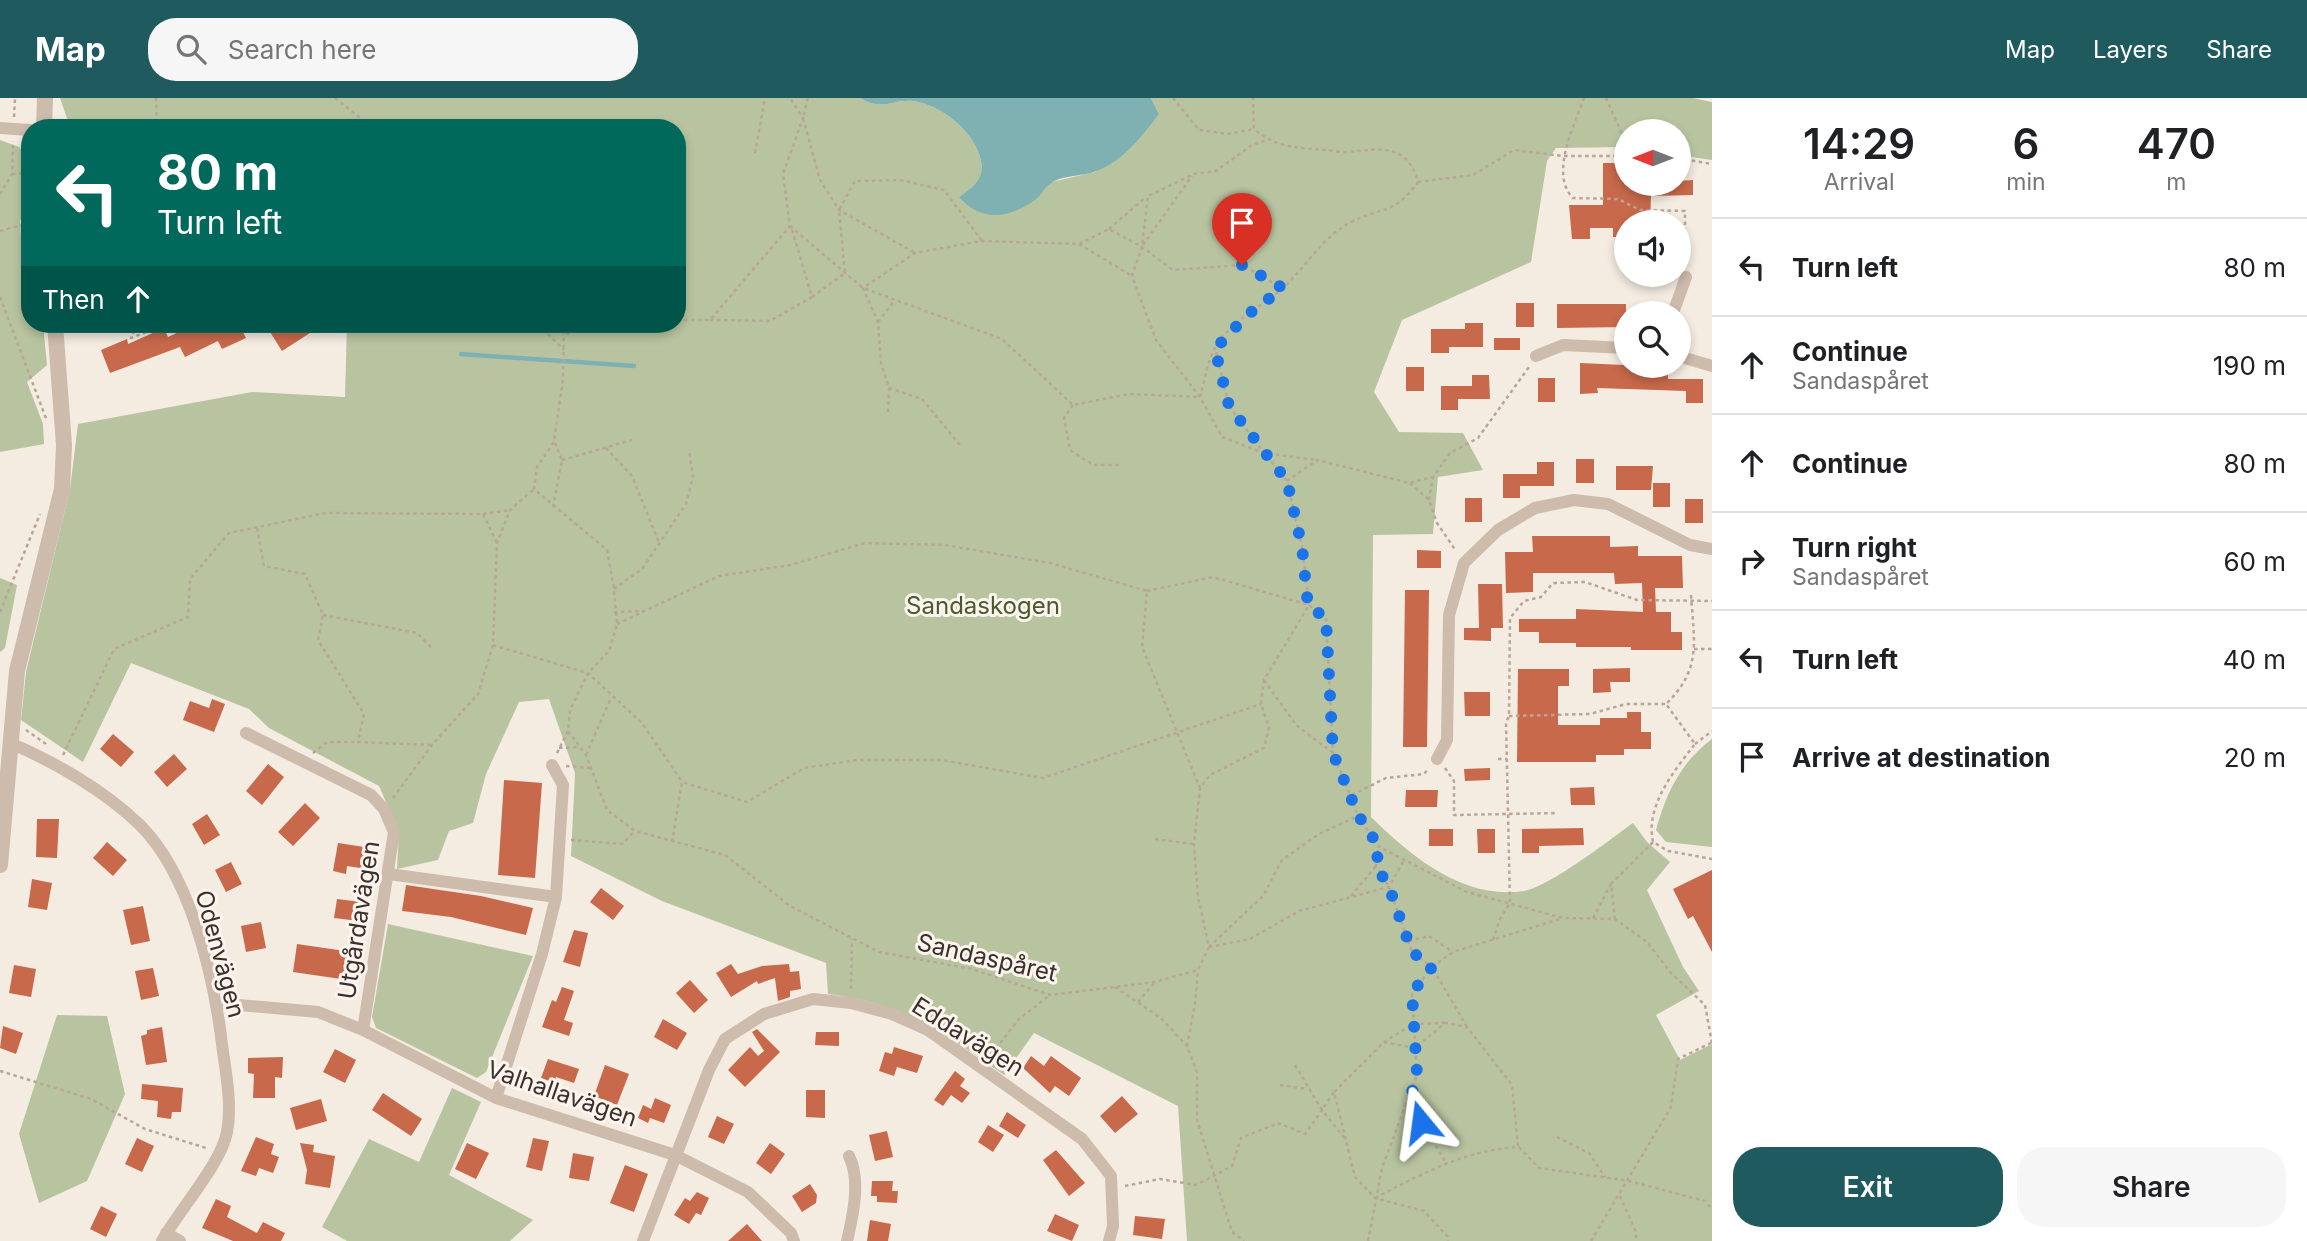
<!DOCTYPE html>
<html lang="en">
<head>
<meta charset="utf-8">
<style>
	:root { --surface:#fff; --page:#f6f6f6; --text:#202124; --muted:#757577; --line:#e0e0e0; --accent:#1f5a5e }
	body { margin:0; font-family:Inter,sans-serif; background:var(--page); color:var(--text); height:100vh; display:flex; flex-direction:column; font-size:26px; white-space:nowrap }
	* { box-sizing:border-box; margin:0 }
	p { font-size:23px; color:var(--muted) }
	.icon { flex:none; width:38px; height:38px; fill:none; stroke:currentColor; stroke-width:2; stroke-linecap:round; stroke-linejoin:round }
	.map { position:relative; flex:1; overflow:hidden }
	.drawer { display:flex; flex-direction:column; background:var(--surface); width:595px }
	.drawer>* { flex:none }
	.top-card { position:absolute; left:21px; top:21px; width:665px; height:214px; border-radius:28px; box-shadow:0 4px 10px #0003; background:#00695c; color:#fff; overflow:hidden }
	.needle { width:46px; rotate:270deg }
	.fabs { position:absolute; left:1614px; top:21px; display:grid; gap:14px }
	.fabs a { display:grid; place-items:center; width:77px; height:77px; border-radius:50%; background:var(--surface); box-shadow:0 4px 10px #0003; font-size:35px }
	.pin { position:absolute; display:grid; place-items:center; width:60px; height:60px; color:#fff; margin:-72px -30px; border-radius:50% 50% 50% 0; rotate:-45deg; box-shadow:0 0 7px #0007 }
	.pin .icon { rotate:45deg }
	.me { position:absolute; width:77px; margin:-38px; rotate:344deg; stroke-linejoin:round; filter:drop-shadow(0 0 5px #0008) }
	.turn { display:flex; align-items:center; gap:24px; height:147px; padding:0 21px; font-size:32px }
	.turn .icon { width:91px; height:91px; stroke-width:2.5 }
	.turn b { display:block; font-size:49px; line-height:60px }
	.then { display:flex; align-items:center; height:66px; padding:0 21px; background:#0003; gap:14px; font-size:26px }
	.eta { display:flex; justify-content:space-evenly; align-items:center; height:119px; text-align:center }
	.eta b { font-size:42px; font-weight:600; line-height:49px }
	.action { display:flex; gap:14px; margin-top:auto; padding:14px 21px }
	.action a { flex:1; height:80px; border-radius:28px; background:var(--accent); color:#fff; font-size:28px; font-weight:600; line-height:80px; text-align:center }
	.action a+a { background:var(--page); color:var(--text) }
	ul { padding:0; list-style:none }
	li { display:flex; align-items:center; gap:21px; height:98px; padding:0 21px; border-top:2px solid var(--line) }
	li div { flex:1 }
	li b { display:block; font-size:26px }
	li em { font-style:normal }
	header { display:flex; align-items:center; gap:42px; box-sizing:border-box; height:98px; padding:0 35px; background:var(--accent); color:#fff }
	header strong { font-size:33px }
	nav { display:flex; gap:38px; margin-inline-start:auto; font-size:24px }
	.search { width:490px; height:63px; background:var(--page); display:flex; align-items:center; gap:18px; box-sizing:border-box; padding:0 24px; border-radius:28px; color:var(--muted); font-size:26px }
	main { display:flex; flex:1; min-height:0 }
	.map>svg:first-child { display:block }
</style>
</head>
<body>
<header>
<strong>Map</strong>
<div class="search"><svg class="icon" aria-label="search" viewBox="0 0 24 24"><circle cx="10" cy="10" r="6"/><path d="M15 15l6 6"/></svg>Search here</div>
<nav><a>Map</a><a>Layers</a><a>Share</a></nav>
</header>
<main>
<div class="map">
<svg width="1712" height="1143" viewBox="0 0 1712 1143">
	<rect width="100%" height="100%" fill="#f4ebe1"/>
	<path fill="#b8c4a0" d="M60,0H860C883,14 892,1 913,3C940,7 970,30 979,56C987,78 976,87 959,99L1035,102L1051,84L1095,74L1159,16L1151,0H1693L1712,4V62L1678,57V33H1626V49L1556,50L1547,63L1531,164L1402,222L1374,294L1399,334L1463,335L1483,372L1438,379L1433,436L1373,437L1371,719C1412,759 1463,802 1524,793C1549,789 1611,741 1633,725L1647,744L1670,764L1647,792L1683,869L1699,893L1656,917L1680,962L1712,946V1143H1187L1178,1008L1034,935L1004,977C942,934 906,906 828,896L826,865L662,803L571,758L575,675L549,601L519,604L486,676L473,725L449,733L438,762L397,771L399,734L379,688L269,630L249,611L131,565L83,664L21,622L26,574L70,391L78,326L252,294L345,299L347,226H677V30H82L68,23Z
		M0,42L19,49L29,60L30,119L20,122L21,138L30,141V226H43L47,267L27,284L43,326L44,346L0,354Z
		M0,480L17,487L5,550L0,554Z
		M1712,641V749L1666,744L1656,732C1666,695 1681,664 1712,641Z
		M388,826L533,858L486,974L477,980L376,930L372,919Z
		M57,917L107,918L125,996L87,1083L39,1105L19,1036Z
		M452,990L481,1004L449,1077L533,1122L510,1143H347L322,1129L369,1041L419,1064Z"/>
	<path fill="#7fb0b2" d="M860,0H1151L1159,16C1141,39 1121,66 1091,75C1079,78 1059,78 1050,86C1044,90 1041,98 1035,102C1008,121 981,124 959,99C976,87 987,78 979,56C970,30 940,7 913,3C892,1 883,14 860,0Z"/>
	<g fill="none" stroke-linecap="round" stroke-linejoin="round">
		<path stroke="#7fb0b2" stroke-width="4.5" d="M461,256L634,268"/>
	</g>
	<path fill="#c8694b" d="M1603,65H1626V86H1678V83L1693,82V97L1651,98L1650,124H1626V139H1613V130H1590V141H1572L1569,107H1603Z
		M1516,205H1534V229H1516Z
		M1557,206H1626V229L1557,230Z
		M1465,225H1483V249H1449V255H1431V231H1465Z
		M196,226L202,232L216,226H239L246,240L222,251L218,243L185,259L180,249L110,275L101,252L127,241L128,246L164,230L168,239Z
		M265,226H324L282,253Z
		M1494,240H1520V252H1494Z
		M1580,265L1668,269V281H1703V305H1686V293L1597,290L1598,295L1580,296Z
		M1406,269H1424V293H1406Z
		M1472,277H1489L1490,301H1458V312H1441V288H1472Z
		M1538,280H1555V304H1538Z
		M1576,361H1594V385H1576Z
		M1537,364H1554V388H1520V400H1503V376H1537Z
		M1616,368H1653L1651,392H1616Z
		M1653,385H1670V409H1653Z
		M1465,400H1482V424H1465Z
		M1685,401H1703V425H1685Z
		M1532,438H1610V449L1638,448V458H1682L1683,490H1655L1656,514H1671V534H1682V552H1631V549H1576V545H1539V534H1519V521H1576V511L1643,514L1642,485L1615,486L1614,475H1533V494L1506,495L1505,454H1533Z
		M1417,452L1441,453V470H1417Z
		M1478,486H1502L1503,530H1491V543L1464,542V530H1479Z
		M1405,492H1429L1427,649H1403Z
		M1630,570V584H1610L1611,594L1593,595V571Z
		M1518,571H1569V588H1558V627H1600V620H1627V614H1641V634H1651V651H1624V657H1596V664H1517Z
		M1464,594H1490V618H1465Z
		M212,601L225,606L214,634L183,622L190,603L209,610Z
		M113,636L134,654L121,669L100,651Z
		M174,656L187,671L167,689L154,674Z
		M268,666L284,679L262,707L246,693Z
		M1490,670V682L1465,683L1464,671Z
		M504,682L542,685L535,780L498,777Z
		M1594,689L1595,707H1571L1570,690Z
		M1406,692H1438L1437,709H1405Z
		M305,705L320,720L293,748L278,734Z
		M207,716L220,737L204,747L192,726Z
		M37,721H59L57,760L36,759Z
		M1583,730L1584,747L1539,748V755H1522V731Z
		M1429,731H1453V748H1429Z
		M1477,731H1495V755H1478Z
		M107,744L127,762L113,778L93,760Z
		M338,745L371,750L367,771L347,768L346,776L333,773Z
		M231,764L242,786L226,794L215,772Z
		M1712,772V854L1693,818L1688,821L1673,791Z
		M32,781L52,785L47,812L28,809Z
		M406,787L481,798L533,810L526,837L451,819L402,813Z
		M601,790L624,808L613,822L590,804Z
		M337,801L361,804L359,823L334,820Z
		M143,808L150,843L131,847L123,812Z
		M261,824L266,850L246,854L241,828Z
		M574,832L588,835L580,869L563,864Z
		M297,846L352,854L348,882L293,874Z
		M731,866L738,876L762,868L789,866L790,874L799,873L801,891L790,893V899L778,903L775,880L758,886L757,883L731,899L716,875Z
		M14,867L36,871L31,899L9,895Z
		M153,870L159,898L141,902L135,873Z
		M690,882L708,902L694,915L676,895Z
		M562,889L574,893L564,922L573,925L569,938L542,929L552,902L556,904Z
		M663,921L687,935L677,952L654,939Z
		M3,928L23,935L16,956L0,950Z
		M162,929L167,964L146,967L141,938L147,936V932Z
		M757,931L780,954L745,989L728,972L750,949L758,958L764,953L752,934Z
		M816,934H839V948L815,947Z
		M894,949L923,958L917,975L897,969L894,978L879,973L885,954L892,956Z
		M335,951L356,962L345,985L323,974Z
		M1031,958L1044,968L1051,958L1081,980L1069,998L1055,988L1050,995L1023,970Z
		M283,959L282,980L275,979V1000H253L254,976L248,975V960Z
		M548,961L579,971L574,985L556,979L555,985L541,980Z
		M605,967L629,976L617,1007L594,998Z
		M955,973L965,981L960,988L970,995L962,1005L951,997L943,1008L934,1002Z
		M142,986L183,990L181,1014H172L171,1021L157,1019L158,1003L141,1001Z
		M806,992H825V1020L806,1019Z
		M383,995L422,1021L411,1038L372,1012Z
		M1122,998L1138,1016L1115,1035L1100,1018Z
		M655,1000L671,1007L664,1025L650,1020L648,1025L638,1020L643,1007L651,1011Z
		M321,1001L327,1023L296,1032L290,1010Z
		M1007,1014L1026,1027L1018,1040L999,1028Z
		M717,1018L734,1026L724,1046L708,1039Z
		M988,1027L1004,1037L993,1054L978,1044Z
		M887,1033L893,1059L875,1063L869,1037Z
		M256,1039L274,1046L271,1056L279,1059L273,1075L259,1070L256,1078L241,1073Z
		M137,1040L154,1048L142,1074L125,1066Z
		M533,1040L549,1043L542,1073L526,1069Z
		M300,1045L314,1047L313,1054L335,1058L330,1090L305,1086L307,1072Z
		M467,1045L489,1055L476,1081L455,1071Z
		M770,1045L785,1056L771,1076L756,1065Z
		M1056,1052L1085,1085L1069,1098L1043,1062Z
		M573,1055L594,1059L589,1083L569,1080Z
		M625,1067L648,1076L634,1114L610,1105Z
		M872,1083H893L892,1093H898L897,1105L877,1104V1098H871Z
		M810,1086L817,1097L816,1105L802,1114L792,1098Z
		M697,1094L709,1100L701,1117L696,1115L689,1126L674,1117L685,1100L690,1103Z
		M216,1101L231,1108L227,1119L257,1135L263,1124L285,1135L281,1143H233L202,1130Z
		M101,1108L117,1116L106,1139L90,1131Z
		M1055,1116L1079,1127L1072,1143L1047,1133Z
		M1135,1118L1165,1121L1162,1141L1133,1137Z
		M870,1122L891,1126L888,1143H867Z
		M747,1126L762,1143H728Z"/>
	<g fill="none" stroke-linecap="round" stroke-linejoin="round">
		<path stroke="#b9a596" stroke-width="2.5" stroke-dasharray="3.5 3.5" stroke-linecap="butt" d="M156,0L157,30
			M335,0L373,30
			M808,0L803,20L820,82L839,112L915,155
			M1173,0L1199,32L1228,36L1254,31
			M1584,0C1575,26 1549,76 1573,100L1618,101L1640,112L1685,113V131
			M1606,0L1626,45
			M14,19L15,0
			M59,22L71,27V30
			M755,55L765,0
			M1678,60L1712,66
			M12,76L30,75
			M1418,84L1473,77L1514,52L1563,58H1626
			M0,96L12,76L13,43
			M790,128L863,190L1002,241L1073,307L1129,296L1200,299
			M1109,131L1146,99
			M0,133L30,125
			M1079,146L1132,178
			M1143,147L1192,78
			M0,199L47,323
			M812,199L845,175L839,112L855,83L900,82L944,92L982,143
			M677,222H710L790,128L783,76L803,20L790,0
			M710,222L770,223L812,199L791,128
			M878,224L895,202
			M137,226L131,240L164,227L171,232L190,226
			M538,226L564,252
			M564,226L563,281L554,344L537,369L534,391L607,452L614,491L617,526L609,553L588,575L570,612L568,633L586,657L607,712L635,733L725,757L790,808L879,854L972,871L1050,897L1155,884L1198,872L1209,849L1198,799L1194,746L1200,690L1210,677L1264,650L1269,630L1261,606L1264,582L1309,507L1302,448L1287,383L1264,355L1222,339L1200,299C1204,284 1207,266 1214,252C1227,226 1260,209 1282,191C1306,169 1321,140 1351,124C1383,108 1393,118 1418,84C1408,46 1381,50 1348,54C1341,55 1333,52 1326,52C1299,50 1276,50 1254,31L1253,0
			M566,236L600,226
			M1216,254L1229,308L1264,355L1317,362
			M1200,299L1156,242L1132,178L1142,149L1148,98L1194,76L1216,73L1252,47L1267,42
			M1073,307L1064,320L1070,352L1093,367H1122
			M888,314L889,290
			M960,347L922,301L889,290L881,265L878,224L863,190L915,155L982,143L1079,146L1109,131L1142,149L1173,172L1242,167L1283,190
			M606,350L632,378L660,447
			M562,362L632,342
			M1287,383L1317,362L1409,385L1433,379L1450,355L1478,340L1529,269
			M1410,385L1429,402L1437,425L1456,453
			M1429,402L1433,379
			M553,409L562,362L555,345
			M483,416L510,412
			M257,430L264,468L305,476L323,517L318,542L364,616L358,644L431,647
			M614,491L642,471L686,406L693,379L689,352
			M1147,493L1213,479L1309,507L1326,520L1333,655L1358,717L1379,749L1467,794L1563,820L1615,821L1647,844L1671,875L1705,907L1712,945
			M1691,497C1694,544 1702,571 1666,606L1695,646C1674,673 1645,708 1653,744L1668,753L1712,761
			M0,514L40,416
			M614,514L645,513
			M323,517L417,535L433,551
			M617,526L719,478L790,467L865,445L945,447L1050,465L1147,493L1142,549L1200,690
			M493,547L588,575L642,625L681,682
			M1694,551H1712
			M1264,582L1296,627L1333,655
			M1509,618L1590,616L1626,606H1666
			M26,632L46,646
			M1695,646L1712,633
			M559,650L580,649
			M313,655L327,644H358
			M557,655L568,633
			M63,657L114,551L188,519L190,481L229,435L325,415L483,416L497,445
			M586,657L611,600
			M1498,661H1507
			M566,668L591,670
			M1445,670L1454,683V717L1558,715
			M1352,697L1386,680L1424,676L1429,670
			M393,700L432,647L478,596L493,547L497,445L510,412L534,391
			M1155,741L1194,746
			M571,742L622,746L635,733
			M672,744L682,684L747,704L804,670L857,662H941L1043,680L1261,606
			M1351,798L1376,768
			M1593,820L1611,786
			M1615,821L1611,786L1653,744
			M1493,842L1500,821L1510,805L1506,625L1509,618L1510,520L1524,503L1541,499L1553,485L1585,484L1637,502L1712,503
			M1409,843L1429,838L1453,854
			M1209,849L1250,841L1299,813L1389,789L1404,762
			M1209,849L1263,798L1282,762L1319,736L1358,718
			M1115,889L1161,920L1187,948L1197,974V1022L1232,1134L1244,1143
			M851,891L852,841
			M1138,904L1154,885
			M1445,925L1413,926L1384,944L1334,994L1355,1079L1375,1100L1424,1113L1448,1139V1143
			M1467,929L1432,869L1453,854L1563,820
			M1384,944L1415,950L1445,925L1467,929L1512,987L1518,1048
			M1187,948L1195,906L1198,872
			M982,954L997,949L1019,921L1050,897
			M993,962L997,949
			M1295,967L1322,1012L1334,994
			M0,973L91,1001L145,1031L206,1050
			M1280,987L1308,991
			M1410,1006L1445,1063
			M1557,1039L1589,1055L1605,1079
			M1125,1088L1160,1081L1196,1087L1232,1068L1241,1040L1278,1025L1305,1036L1322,1012L1346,1042
			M1620,1098L1636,1134V1143
			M1375,1100C1422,1076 1464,1052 1519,1049L1539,1070L1629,1083L1705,1103L1712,1111
			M1368,1143L1382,1070L1417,977L1412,895L1432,869L1412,854L1389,789L1376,768L1379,749
			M1591,1143L1671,1009L1678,961L1711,945"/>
		<path stroke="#cdbbac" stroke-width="12" d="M0,30L30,32
			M1673,215L1686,179
			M1536,258L1563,247L1626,250
			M1678,258L1712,268
			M246,635L371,697L384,711L394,734L363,932
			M10,645C55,664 105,693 140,727C189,776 212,871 221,938C224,968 233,1003 227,1034C221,1066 179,1112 162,1143
			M1437,661L1447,642L1449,517L1464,465L1498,432L1535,410L1574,402L1608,406L1690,447L1712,451
			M389,776L556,799
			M217,905L318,914L363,932L496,1000L675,1057L748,1094L791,1135L794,1143
			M496,1000L542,856L556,799L563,687L552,667
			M166,1135L180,1143
			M643,1143L709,972L725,941L764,916L813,901L851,905L892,916L928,932L1082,1041L1111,1078L1113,1128L1109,1143
			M847,1143C853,1118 861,1082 849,1058"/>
		<path stroke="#cdbbac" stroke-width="16" d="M44,30L45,0
			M0,767L17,573L62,391L64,347L55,226"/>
	</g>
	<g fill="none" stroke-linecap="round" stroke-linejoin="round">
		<path stroke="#1a73e8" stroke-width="12" stroke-dasharray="0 21.6" d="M1242,167L1283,190L1246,218L1215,251L1229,308L1287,383L1302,449L1308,508L1326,520L1333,655L1358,717L1379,749L1376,768L1389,789L1412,854L1432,869L1412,895L1417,976L1409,1005L1421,1024"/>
	</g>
	<g text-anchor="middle" stroke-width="6" stroke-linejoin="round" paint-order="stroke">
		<g font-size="24" fill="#4a5a2e" stroke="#fbf5ee">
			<text x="983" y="516">Sandaskogen</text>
		</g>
		<g font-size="24" fill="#3b302b" stroke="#fbf5ee">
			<text transform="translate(359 822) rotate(-81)" y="8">Utgårdavägen</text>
			<text transform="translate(220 856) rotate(75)" y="8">Odenvägen</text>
			<text transform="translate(987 860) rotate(13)" y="8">Sandaspåret</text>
			<text transform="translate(968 939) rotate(32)" y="8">Eddavägen</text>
			<text transform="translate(562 996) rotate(19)" y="8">Valhallavägen</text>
		</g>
	</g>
</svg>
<div class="fabs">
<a><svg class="needle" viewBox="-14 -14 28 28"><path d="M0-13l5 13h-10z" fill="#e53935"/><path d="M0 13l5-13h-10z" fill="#757577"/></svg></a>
<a><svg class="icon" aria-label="sound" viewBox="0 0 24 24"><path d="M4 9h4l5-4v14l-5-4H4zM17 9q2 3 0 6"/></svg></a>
<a><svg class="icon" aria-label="search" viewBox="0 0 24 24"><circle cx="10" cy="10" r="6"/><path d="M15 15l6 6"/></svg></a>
</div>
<div class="pin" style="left:1242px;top:167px;background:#d93025"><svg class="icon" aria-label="arrive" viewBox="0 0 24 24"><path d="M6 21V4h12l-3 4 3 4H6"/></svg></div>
<svg class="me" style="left:1421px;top:1024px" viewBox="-20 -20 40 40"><path d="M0-17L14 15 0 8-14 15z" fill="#1a73e8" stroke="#fff" stroke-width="4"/></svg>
<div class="top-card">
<div class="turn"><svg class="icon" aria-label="left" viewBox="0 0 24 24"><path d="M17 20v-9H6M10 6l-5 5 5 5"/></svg><div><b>80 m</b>Turn left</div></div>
<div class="then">Then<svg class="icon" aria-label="ahead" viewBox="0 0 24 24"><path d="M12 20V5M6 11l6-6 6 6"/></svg></div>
</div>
</div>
<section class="drawer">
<div class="eta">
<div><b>14:29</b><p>Arrival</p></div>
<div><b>6</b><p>min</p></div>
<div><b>470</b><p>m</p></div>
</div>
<ul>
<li><svg class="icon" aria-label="left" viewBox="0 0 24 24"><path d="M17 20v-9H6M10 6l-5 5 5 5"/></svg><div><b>Turn left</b></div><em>80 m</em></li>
<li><svg class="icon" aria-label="ahead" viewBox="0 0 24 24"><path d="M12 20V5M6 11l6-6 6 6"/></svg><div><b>Continue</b><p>Sandaspåret</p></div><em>190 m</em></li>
<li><svg class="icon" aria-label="ahead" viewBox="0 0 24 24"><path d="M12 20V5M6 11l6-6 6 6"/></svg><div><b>Continue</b></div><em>80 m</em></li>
<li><svg class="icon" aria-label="right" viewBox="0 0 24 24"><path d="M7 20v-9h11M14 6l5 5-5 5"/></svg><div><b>Turn right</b><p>Sandaspåret</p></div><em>60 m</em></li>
<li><svg class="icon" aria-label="left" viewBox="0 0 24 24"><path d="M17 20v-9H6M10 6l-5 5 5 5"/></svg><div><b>Turn left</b></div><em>40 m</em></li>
<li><svg class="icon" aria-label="arrive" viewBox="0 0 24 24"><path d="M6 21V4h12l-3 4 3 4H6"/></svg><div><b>Arrive at destination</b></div><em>20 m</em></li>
</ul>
<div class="action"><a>Exit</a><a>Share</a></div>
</section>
</main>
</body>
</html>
